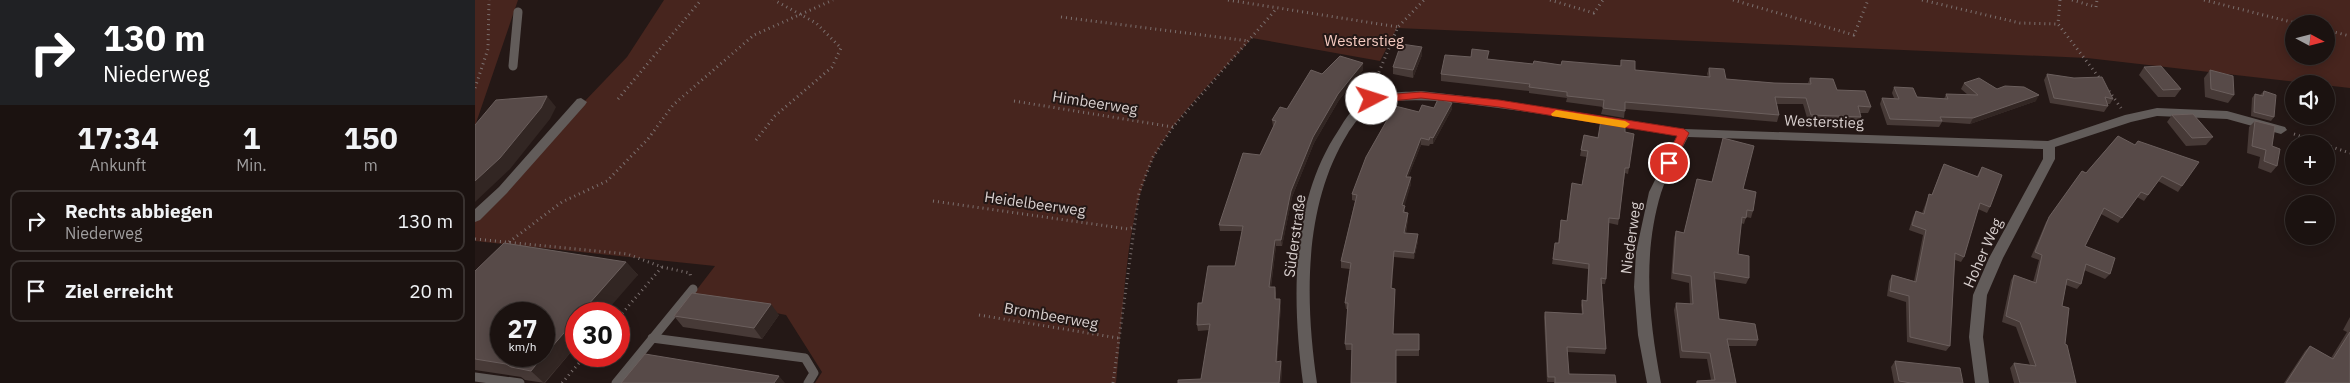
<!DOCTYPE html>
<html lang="de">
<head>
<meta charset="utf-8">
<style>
	:root { --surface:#1b1210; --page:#241b19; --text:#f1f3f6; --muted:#a09e9f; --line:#393230 }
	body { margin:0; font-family:"IBM Plex Sans",sans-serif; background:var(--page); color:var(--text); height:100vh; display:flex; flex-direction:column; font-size:19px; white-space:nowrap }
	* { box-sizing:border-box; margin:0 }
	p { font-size:16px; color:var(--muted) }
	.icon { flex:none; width:28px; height:28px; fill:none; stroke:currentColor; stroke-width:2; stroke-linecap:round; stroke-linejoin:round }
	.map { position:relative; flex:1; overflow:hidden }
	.drawer { display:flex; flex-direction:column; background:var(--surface); width:475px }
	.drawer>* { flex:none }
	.top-card { background:#202124; color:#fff; overflow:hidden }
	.needle { width:32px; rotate:97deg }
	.buttons { position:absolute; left:1810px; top:15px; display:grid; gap:10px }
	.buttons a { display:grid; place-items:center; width:50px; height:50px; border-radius:50%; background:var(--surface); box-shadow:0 2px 12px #0003,0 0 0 1px var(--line); font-size:25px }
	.speed { position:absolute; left:15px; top:302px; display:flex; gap:10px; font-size:25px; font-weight:700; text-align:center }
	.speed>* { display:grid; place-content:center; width:65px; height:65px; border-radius:50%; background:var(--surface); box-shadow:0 2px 12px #0003,0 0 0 1px var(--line); line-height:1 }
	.speed small { font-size:12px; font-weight:400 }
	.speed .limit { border:8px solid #d22; background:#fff; color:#111 }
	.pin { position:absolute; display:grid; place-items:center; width:42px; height:42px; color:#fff; margin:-21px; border:2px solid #fff; border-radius:50%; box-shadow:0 1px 5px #0007 }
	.me { position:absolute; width:55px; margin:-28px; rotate:85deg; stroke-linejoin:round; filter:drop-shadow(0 0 4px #0008) }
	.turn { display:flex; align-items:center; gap:18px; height:105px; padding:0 20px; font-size:22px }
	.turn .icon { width:65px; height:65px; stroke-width:2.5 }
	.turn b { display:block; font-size:35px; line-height:42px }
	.eta { display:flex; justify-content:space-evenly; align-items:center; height:85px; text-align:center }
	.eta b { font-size:30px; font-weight:700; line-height:35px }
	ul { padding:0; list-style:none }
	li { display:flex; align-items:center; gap:15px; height:62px; margin:0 10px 8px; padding:0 10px; border:2px solid var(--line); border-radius:10px }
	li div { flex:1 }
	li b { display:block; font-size:19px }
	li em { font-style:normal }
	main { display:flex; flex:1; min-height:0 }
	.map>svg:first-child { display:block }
</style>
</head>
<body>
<main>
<section class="drawer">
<div class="top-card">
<div class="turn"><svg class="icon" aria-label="right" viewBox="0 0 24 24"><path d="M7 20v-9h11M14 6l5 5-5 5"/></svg><div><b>130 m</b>Niederweg</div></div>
</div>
<div class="eta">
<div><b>17:34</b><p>Ankunft</p></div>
<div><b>1</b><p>Min.</p></div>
<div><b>150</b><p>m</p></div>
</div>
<ul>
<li><svg class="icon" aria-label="right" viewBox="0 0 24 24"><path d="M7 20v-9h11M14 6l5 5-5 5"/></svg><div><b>Rechts abbiegen</b><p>Niederweg</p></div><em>130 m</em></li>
<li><svg class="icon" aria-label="arrive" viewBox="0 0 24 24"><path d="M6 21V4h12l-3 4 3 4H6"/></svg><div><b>Ziel erreicht</b></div><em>20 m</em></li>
</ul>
</section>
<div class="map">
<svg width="1875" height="383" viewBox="0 0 1875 383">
	<rect width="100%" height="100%" fill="#241816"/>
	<path fill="#47251e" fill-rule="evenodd" d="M0,0H43L0,126Z
		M189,0H1875V88L1612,58L922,28L905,61L777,38C746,73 702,114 680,155C650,212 648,317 641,383H340L347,372L311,315L217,296L240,266L0,241V216L152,57ZM1819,24H1851V56H1819Z"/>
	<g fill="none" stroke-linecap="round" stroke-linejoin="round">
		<path stroke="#7b706f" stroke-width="3" stroke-dasharray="1 4" stroke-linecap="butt" d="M753,0L923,27
			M1075,0L1119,13L1128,0
			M1258,0L1379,35L1393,0
			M1447,0L1545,23L1583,24
			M1585,0L1583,24L1626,80
			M1597,0L1621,7L1622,0
			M1729,0L1824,24
			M586,17L774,41
			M1851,30L1875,36
			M898,86L923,27L949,0
			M0,88L13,49L14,0
			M1634,91L1646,108
			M143,99L226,0
			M539,101L698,127
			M1819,134L1848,144
			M281,140L300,116L357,67L366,48L341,23L299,0
			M1851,145L1875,153
			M458,201L653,229L659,227
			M0,239L152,254L187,267L215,273L216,279
			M34,242L87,202L132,181L173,139L198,105L279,35L358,0
			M504,315L643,338
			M144,317L187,267
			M87,383L110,356
			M638,383L664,193L678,157L698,127L802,8"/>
		<path stroke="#625c5a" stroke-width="9" d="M38,66L43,12
			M177,338L330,358L339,373L333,383
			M0,377L45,383
			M141,383L218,289"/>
		<path fill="#625c5a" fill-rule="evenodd" d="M946,91L1024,100L1209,129L1573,141L1650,115L1682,108L1752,111L1810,127L1812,130L1806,134L1752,119L1682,116L1656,122L1580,147V159L1528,258L1512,295L1508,337L1514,383H1500L1494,337L1498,295L1514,258L1568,159V149L1213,137C1204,155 1192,174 1186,193C1167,256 1174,319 1186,383H1172L1163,335L1159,287L1161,252L1174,192L1202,136C1132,125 1062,112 992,104C967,101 945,99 920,101C915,101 907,101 901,102C893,105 878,125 873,133C828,205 830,301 842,383H828C817,300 815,203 863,131C870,119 880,104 893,96C900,92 936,92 946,91Z
			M106,98L112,102L110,105L32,193L5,220L0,222V209L24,187L102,99Z"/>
	</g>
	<path fill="#473a37" d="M947,55L938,78L918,74V67Z
		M996,57L1058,64L1145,66L1146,60L1160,70L1233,77L1232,74L1234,68L1251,79L1299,83H1333L1335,78L1396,107L1393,113H1385L1386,117L1383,124L1333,121L1328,104H1302L1304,115L1302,122L1150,109L1149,118L1126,114L1128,107L1091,102L1092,98L1054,93V91L966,81V74Z
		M888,63V70L864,100L839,143L817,197L807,246H801L796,287H800L801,293V299H805L806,305L802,361H806L807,367L806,383H703L726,379L735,330L723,331L722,325L727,303L760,266L767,231H745L744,225L785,155L799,126H798L797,120L812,109L847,74Z
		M1669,67L1706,89L1700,97H1683L1664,75Z
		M1735,70L1759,95L1753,103L1730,97L1729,78Z
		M1572,74L1638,99L1635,104H1632L1633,106L1629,112L1575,103L1569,80Z
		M1489,83L1522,89L1561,101L1495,124L1467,122L1464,127L1412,125L1405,104L1407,98H1419L1417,93L1419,87L1442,97L1469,99L1471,94L1493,95L1486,89Z
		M1789,91L1799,117L1796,121L1776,116L1777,98L1780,94L1785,95Z
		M959,108L977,109L958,144H955L954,146L946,145L933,177L936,184L929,205L930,212L933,213V219L931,233L943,241L939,259L919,257L917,288L918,334H944V356H921L877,350H871L870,344L873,309H871L870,303L875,269L866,268V261L880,201L877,200V194L944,112Z
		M1697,115L1738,137L1731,145L1711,146L1692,122Z
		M1780,121L1797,146L1802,166L1796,173L1783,168L1785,157L1772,153L1774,127Z
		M1150,132L1154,168L1153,174L1150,173L1143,225L1134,223L1131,279L1130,284H1127L1131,349L1130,354L1092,352L1094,374L1141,383H1079V382H1072L1069,317L1070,312L1107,314L1106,305L1107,300H1112L1113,269L1077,264L1080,243H1083L1086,220L1092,221L1107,185L1112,157L1105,156L1109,135L1123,137Z
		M1643,136L1707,186L1703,192L1683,181L1669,201L1662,197L1643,223L1626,214L1610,246L1635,274L1630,279L1609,270L1606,284L1602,289L1591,285L1587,306L1590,344L1601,383H1539L1535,368L1539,363L1555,365L1541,327L1527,322L1536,280L1539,275L1558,282L1564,260L1556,257L1571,222L1607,171L1611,173Z
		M1469,164L1502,176L1507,167L1515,207L1512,213L1503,209L1489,257L1486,262L1480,260L1475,346L1471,351L1432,342L1431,302L1412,296L1414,281L1417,275L1439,281L1448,235L1434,230L1438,217L1441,211L1447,213L1452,200L1454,194L1457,195L1466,170Z
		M1222,179L1268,189L1278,211L1276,218L1271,217L1269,224L1266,223L1263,254L1274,278L1271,284L1239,279L1244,319L1283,340L1281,346H1254L1261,383H1221L1222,381L1236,380L1232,359L1205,358L1199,310L1201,303L1215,304L1214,283L1196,279L1199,238L1201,231L1209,233Z
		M151,262L163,275L101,314V346L70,383L50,380L46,377L0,370V271Z
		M304,315L287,339L208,327L199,316Z
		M1875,317V383H1809L1830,351L1835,346L1856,358L1872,332L1868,330Z
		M1420,361L1488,383H1419L1416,367Z"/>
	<path fill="#322623" d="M947,47V55L938,78V70Z
		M888,63V70L864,100L839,143L817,197L807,246L806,240L816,191L838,137L863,94Z
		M1564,95L1561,101L1495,124L1498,118Z
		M72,96L81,107L75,119L35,169L0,202V181Z
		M977,103V109L958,144V138Z
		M946,138V145L931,183V177Z
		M936,177V184L928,212L927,205Z
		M933,213V219L929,239V233Z
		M943,234V241L939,259V253Z
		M800,240L801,246L795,293L794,287Z
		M919,251V257L916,295V288Z
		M151,262L163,275L129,314H105Z
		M805,299L806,305L802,367L801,362Z
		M296,304L304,315L287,339L279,328Z
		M101,319V346L69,383L56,371Z
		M806,361L807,367L806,383H804Z
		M304,376L310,383H299Z"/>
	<path fill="#574a48" stroke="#6b5f5d" d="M926,44L947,47L938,70L918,67Z
		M997,49L1014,51L1012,59L1058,64L1059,61L1086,65L1087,61L1146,66V60L1160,61V70L1235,77L1234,68L1249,69L1251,79L1299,83L1336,84L1335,78L1358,79L1362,90L1390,91L1396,107L1383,106L1386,117L1336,115L1331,98L1300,97L1304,115L1150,102V111L1128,108L1129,100L1092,96V92L1054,87L1055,84L966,74L970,55L996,57Z
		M865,56L888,63L863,94L838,137L816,191L806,240H800L794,287H800V299H805L801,362L806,361L804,383H703V380L726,379L735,324L722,325L723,303H727L733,266H760L768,226L744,225L768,153L785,155L801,121L797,120L805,107L812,109L836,70L847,74Z
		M1686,66L1706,89L1688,90L1669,67Z
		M1735,70L1758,76L1759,95L1736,89Z
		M1572,74L1599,78L1627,77L1638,99L1630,97L1633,106L1579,98Z
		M1504,78L1522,89L1530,86L1549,87L1564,95L1498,118L1465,117L1467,121L1415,119L1407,98L1424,99L1419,87L1438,88L1442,97L1473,99L1471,94L1503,95L1489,83Z
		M1789,91L1801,95L1799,117L1779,112L1780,94L1788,96Z
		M72,96L66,108L25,158L0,181V125L21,100Z
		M963,99L977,103L958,138L955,137L954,140L946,138L931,177H936L927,205L930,206L928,212L933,213L929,233L943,234L939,253L919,251L916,288L920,289L918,334H944V350H921V383H876L877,344H870L873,303H870L876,263L866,261L882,195L877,194L891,157L920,106L944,112L947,105L959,108Z
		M1718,114L1738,137L1717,138L1697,115Z
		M1126,120L1150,124V132L1159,134L1154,168H1150L1144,219L1134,218L1131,279L1126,278L1131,349L1092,347L1094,374L1140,375L1141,383H1080V377H1073L1070,312L1108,314L1107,300L1112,301L1114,264L1078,259L1080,243H1084L1086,220L1092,221L1097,183L1107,185L1113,151L1106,150L1109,135L1123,138Z
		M1780,121L1800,126L1797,146L1805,149L1802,166L1789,161L1791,150L1777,146Z
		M1643,136L1660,145L1663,141L1724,162L1707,186L1687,176L1673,195L1666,192L1647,218L1629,208L1610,246L1640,258L1635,274L1611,264L1606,284L1592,279L1587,306L1594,308L1590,344L1592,345L1601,383H1545L1539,363L1561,366L1545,322L1531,316L1539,275L1561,283L1567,255L1560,252L1574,217L1607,171L1611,173Z
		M1248,138L1279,146L1268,189L1281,192L1278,211L1272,210L1271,218L1267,217L1263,254L1274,256V278L1239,272L1244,319L1280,324L1283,340L1252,339L1261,383H1222V381L1240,380L1235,353L1207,351L1201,303L1218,304L1216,276L1198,273L1201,231L1209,233L1222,179L1237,182Z
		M1469,164L1503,177L1507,167L1527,175L1515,207L1505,203L1489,257L1480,253L1475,346L1435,337L1434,296L1415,291L1417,275L1441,282L1451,230L1437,225L1441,211L1449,214L1454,194L1457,195Z
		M29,243L151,262L105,314H101V319L69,356V314H26V356H68L56,371L36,367L31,364L0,359V271Z
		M217,293L296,304L279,328L199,316Z
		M1875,332V383H1811L1835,346L1858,359Z
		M170,354L304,376L299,383H146Z
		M1420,361L1485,368L1488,383H1436L1424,381Z"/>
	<path fill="#d93025" stroke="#8d1f18" d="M946,92L1024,100L1209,129L1214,133L1198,165L1194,167L1189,163L1202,136L1024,107L946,98L897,103L892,99L897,96Z"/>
	<path fill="#f59e0b" d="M1081,110L1150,121L1155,124L1150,128L1077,116L1076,114Z"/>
	<g text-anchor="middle" stroke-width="4" stroke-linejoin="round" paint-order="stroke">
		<g font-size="15" fill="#f5cac0" stroke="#241816">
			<text x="889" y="46">Westerstieg</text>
		</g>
		<g font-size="15" fill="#d9d0cf" stroke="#241816">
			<text transform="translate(620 103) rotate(9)" y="5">Himbeerweg</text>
			<text transform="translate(1349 122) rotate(2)" y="5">Westerstieg</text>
			<text transform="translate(560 204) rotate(8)" y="5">Heidelbeerweg</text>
			<text transform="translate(820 236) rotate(-82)" y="5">Süderstraße</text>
			<text transform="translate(1156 238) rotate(-82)" y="5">Niederweg</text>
			<text transform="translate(1508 253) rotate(-66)" y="5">Hoher Weg</text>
			<text transform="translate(576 316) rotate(10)" y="5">Brombeerweg</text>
		</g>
	</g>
</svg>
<div class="buttons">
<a><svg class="needle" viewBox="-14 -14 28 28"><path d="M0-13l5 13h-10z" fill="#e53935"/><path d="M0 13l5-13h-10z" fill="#a09e9f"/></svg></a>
<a><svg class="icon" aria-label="sound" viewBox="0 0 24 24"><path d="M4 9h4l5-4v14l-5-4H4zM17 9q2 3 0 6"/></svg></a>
<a>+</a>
<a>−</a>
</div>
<div class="speed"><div>27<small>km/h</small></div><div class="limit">30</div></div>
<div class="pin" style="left:1194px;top:163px;background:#d93025"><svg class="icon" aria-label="arrive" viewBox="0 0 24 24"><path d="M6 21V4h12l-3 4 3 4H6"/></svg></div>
<svg class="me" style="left:897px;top:99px" viewBox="-20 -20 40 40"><circle r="19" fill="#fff"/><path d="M0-13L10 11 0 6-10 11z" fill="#d93025"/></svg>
</div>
</main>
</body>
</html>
